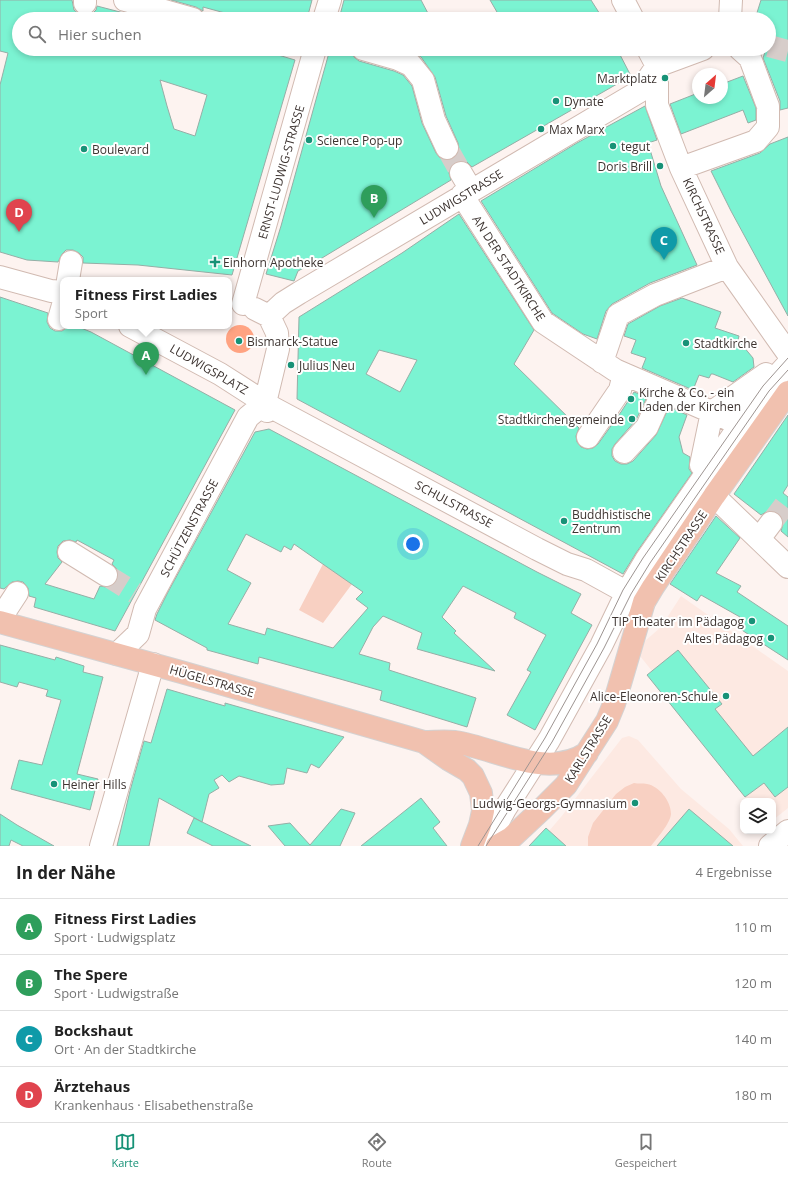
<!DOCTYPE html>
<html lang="de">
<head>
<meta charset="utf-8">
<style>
  :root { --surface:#fff; --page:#f6f6f6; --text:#222; --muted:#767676; --line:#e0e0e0; --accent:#179277 }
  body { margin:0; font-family:"Open Sans",sans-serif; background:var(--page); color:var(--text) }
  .controls { position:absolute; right:12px; bottom:12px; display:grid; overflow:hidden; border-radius:8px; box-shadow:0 2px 6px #0003 }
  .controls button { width:36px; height:36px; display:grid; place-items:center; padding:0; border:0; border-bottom:1px solid var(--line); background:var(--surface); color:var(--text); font:20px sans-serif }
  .compass { position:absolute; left:692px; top:68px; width:36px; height:36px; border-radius:50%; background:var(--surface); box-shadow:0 2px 6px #0003; rotate:28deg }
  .you { position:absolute; left:413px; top:544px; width:14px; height:14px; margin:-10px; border:3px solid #fff; border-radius:50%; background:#1a73e8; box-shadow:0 0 0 6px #1a73e833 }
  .badge { display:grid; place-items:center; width:26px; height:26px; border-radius:50%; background:var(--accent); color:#fff; font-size:13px; font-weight:700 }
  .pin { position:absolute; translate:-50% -33px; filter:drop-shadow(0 1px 2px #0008) }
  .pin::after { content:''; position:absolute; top:21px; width:14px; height:12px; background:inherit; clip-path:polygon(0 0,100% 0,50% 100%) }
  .popup { position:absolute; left:60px; top:277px; width:172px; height:52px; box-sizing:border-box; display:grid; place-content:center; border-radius:8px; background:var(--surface); filter:drop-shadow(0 1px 3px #0005); font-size:13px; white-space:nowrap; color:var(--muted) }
  .popup b { font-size:15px; color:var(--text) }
  .popup::after { content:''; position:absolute; left:50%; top:100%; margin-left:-8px; border:8px solid transparent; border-top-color:var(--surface) }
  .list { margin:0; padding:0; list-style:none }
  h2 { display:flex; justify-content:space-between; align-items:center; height:52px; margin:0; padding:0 16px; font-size:17px }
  h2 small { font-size:13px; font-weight:400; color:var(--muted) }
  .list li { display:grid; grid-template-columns:26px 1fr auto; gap:12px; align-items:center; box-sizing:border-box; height:56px; padding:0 16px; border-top:1px solid var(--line) }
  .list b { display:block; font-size:15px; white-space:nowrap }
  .list p { margin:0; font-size:13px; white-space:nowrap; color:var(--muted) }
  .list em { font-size:13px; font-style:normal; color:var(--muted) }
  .icon { flex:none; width:22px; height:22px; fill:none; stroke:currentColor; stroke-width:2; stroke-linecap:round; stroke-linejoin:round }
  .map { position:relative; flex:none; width:788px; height:846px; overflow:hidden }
  .search { position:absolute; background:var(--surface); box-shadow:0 2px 6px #0003; left:12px; right:12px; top:12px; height:44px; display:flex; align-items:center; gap:10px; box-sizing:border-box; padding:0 14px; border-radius:22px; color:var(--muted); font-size:15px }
  .sheet { height:276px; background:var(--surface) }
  nav { display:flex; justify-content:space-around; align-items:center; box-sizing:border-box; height:56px; border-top:1px solid var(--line); background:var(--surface); font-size:11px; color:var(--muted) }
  nav a { display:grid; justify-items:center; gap:2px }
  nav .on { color:var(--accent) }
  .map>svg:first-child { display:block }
  .built { fill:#fde9e2 }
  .green { fill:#f8d0c2 }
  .water { fill:#ffa382 }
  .building { fill:#7bf3d2; stroke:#96aea6; fill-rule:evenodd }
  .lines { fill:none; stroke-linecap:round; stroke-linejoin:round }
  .minor-tunnel { stroke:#d7cdca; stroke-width:22; stroke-dasharray:22 11; stroke-linecap:butt }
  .minor-casing { stroke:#d1bab1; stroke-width:24 }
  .major-casing { stroke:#d4d2d2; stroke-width:24 }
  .minor { stroke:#fff; stroke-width:22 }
  .major { stroke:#f1c1af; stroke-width:22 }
  .tram { stroke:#9d9491; stroke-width:1 }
  .poi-dot { fill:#179277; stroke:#fff; stroke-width:1.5 }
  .labels { text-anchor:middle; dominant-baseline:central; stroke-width:4; stroke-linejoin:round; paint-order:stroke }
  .poi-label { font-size:12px; fill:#3d3431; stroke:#fff; text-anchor:start }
  .street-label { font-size:12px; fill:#3d3431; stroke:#fff }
</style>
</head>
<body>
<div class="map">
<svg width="788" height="846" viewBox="0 0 788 846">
  <rect width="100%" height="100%" fill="#fdf3f0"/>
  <path class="built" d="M681,596L788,671V808L773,820V801H748L647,675L652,671L640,656L645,641L661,627Z
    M629,736L638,740L681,789L729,829L743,846H536L561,817L622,738Z"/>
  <path class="green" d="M323,564L352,584L323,623L299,610Z
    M634,783C638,784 643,783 647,784C659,786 671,801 671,814C670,824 657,838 651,846H588V837L593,823L616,794L625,787Z"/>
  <path class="water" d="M226 339a14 14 0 1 1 28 0a14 14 0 1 1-28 0Z"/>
  <path class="building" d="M0,0H72L74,10L79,14L85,15L92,14L96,10L97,6L147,19H19V49H258L295,60L232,275L138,265L83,263V257L79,253L73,250H66L62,254L58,262L27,260L0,252V85L8,53L0,51ZM160,80L207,95L195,136L174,129L167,106Z
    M171,0H312L307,19H247L203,7V11L196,7Z
    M344,0H421L431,19H339Z
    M490,0H591L603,19H501Z
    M761,0H788V108L780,110V101L763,58L766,49H769V19H755Z
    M330,49H351L354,57L359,61L394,71L403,75L412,86L422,123L436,153L440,158L446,160L453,159L457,155L459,149L458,143L446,116L435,77L421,57L406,49H617L631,76L472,167L467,162L461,161L454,162L450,167L449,173L451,180L322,258L298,271L294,281L266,274L281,226Z
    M743,76L756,108V120L748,123L743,110L681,134L670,104L698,93V98H722V84Z
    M645,106L657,140L648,143L661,186L697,265L650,283L612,304L606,311L597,339L583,334L552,313L481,201L577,143Z
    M788,137V316L731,211L711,171L760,153L770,144Z
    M459,214L534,330L514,364L579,428L576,436L577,442L581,447L587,449L593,448L598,444L621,412L634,392L647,397L636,420L615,444L612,449V456L615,461L621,464H627L633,461L656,435L669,407L687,415L679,437L683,453L690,457L689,469L692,473L636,553L623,574L297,399L299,317L402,253ZM379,350L417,360L400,392L366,374Z
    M0,297L48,313L47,322L50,328L55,331H62L69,326H76L91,332L235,410L115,631L34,607L36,598L29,596L28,588L23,582L18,581L12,582L4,589L0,588ZM70,540L76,542L77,540L114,560L112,564L117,569L118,576L117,581L112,586L106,587L100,586L94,599L45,584L62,562L58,558L57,552L58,546L63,541Z
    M682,298L721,312L715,328L739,336L738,340L753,358L754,367L733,382L713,374H711L709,378L699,375L693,390L642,368L646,358L631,353L636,340L624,336L628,324L660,306Z
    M788,415V485L783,493L788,497V537L781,531L783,524L782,518L779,513L772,511L766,512L761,515L734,494Z
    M269,429L537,572L581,594L571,613L592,625L535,730L507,715L531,672L527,670L546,635L514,618L516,613L463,586L442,617L456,631L454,633L495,671L417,649L422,633L383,616L373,627L359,654L390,663L389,670L476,698L467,727L380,700L382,691L340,679L259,657L258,664L207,650V648L155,620L157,614L168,592L255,432ZM246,534L281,552L284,546L291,550L294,544L363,592L356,599L368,608L333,648L267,628L265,635L228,624L251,583L227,570Z
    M716,516L740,538L716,573L741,586L737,592L788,626V660L734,625L740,617L701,595L697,601L670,584Z
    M0,645L55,660L56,657L84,666L83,672L103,677L77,774L98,779L90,810L11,789L19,760L42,765L61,700L46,696L48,690L19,682L17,687L0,682Z
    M678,650L722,704L715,709L753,756L788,727V787L775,797L764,783L745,797L647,675Z
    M167,689L225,706V703L344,737L319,768L311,764L307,773L287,768L284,784L271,785L239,776L229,782L222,775L214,780L219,788L209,794L202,822L159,798L149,846H117L130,791L144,741L151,743Z
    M421,798L440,822L433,828L447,846H361Z
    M341,809L355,813L340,846H285L268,826L290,823L310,845Z
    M689,809L733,846H657Z
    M0,814L17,825L54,846H23L11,840L9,846H0Z
    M194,818L251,846H213L187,833Z
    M546,828L566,846H529Z"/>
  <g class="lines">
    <path class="minor-tunnel" d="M769,46L788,51
      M447,148L461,173
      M771,523L788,501
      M106,575L135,593"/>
    <g class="minor-casing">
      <path id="minor" d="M125,0L193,19
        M623,0L633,19
        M85,3V0
        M324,19L330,0
        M730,19L731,0
        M363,49L398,59L411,65L423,80L434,120L447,148
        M648,49L657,66V105L681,168L727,267L787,352
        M681,168L756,141L768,127V106L766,101L750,58L740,49
        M461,173L471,190
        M462,195L543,322L615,370L753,430
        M0,277L51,291L63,292
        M68,280L71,262
        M243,304L315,49
        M255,309L269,316L277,333L278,349L265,403L267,411
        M269,316L283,303L299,293L640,91L657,66L703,49
        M59,319L63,305
        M130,326L220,374L273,408L537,549L567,564L586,570L644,602
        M602,362L618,315L655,295L727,267
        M588,437L620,390L624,374
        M624,452L647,427L663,391
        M701,465L712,412L766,374
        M714,496L788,567
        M759,539L771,523
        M69,552L106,575
        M0,619L17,593
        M117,654L138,634L145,609L248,417L265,403
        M101,846L153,664
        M485,846L505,809L549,740L601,646L627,592L646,560L766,388L788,364
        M770,846L788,831"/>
    </g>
    <g class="major-casing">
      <path id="major" d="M0,622L181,672L424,742C434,742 445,741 455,742C496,748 547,780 587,753
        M424,742L448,759L467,770L473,776L481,793L483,811L480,825L472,846
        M497,846L511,838L541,810L566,785L607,721L614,704L644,602L653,587L714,496L788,392"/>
    </g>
    <use href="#minor" class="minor"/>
    <use href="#major" class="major"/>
    <path class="tram" d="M478,846L545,738L597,644L623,590L643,558L763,386L788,358
      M486,846L552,742L604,648L631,594L650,563L769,391L788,370"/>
  </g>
  <g class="poi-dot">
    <circle cx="665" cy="78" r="4"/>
    <circle cx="556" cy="101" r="4"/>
    <circle cx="541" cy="129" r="4"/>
    <circle cx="309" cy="140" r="4"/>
    <circle cx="613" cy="146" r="4"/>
    <circle cx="84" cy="149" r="4"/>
    <circle cx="660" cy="166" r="4"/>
    <path d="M213 256h4v4h4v4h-4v4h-4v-4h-4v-4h4z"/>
    <circle cx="239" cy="341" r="4"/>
    <circle cx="686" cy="343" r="4"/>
    <circle cx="291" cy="365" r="4"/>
    <circle cx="631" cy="399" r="4"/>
    <circle cx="632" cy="419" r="4"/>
    <circle cx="564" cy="521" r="4"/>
    <circle cx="752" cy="621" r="4"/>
    <circle cx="771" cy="638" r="4"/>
    <circle cx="726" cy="696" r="4"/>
    <circle cx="54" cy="784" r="4"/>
    <circle cx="635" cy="803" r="4"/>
  </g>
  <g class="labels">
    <g class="poi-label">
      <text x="657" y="78" text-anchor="end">Marktplatz</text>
      <text x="564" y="101">Dynate</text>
      <text x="549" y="129">Max Marx</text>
      <text x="317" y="140">Science Pop-up</text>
      <text x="621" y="146">tegut</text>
      <text x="92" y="149">Boulevard</text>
      <text x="652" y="166" text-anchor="end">Doris Brill</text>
      <text x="223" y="262">Einhorn Apotheke</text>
      <text x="247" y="341">Bismarck-Statue</text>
      <text x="694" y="343">Stadtkirche</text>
      <text x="299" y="365">Julius Neu</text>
      <text x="639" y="392">Kirche &amp; Co. - ein<tspan x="639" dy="14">Laden der Kirchen</tspan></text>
      <text x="624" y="419" text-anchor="end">Stadtkirchengemeinde</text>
      <text x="572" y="514">Buddhistische<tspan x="572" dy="14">Zentrum</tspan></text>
      <text x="744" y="621" text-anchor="end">TIP Theater im Pädagog</text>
      <text x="763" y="638" text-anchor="end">Altes Pädagog</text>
      <text x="718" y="696" text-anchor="end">Alice-Eleonoren-Schule</text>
      <text x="62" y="784">Heiner Hills</text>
      <text x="627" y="803" text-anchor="end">Ludwig-Georgs-Gymnasium</text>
    </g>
    <g class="street-label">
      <text transform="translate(281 172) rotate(-74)">ERNST-LUDWIG-STRASSE</text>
      <text transform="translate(461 197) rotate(-31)">LUDWIGSTRASSE</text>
      <text transform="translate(704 216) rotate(65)">KIRCHSTRASSE</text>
      <text transform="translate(509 268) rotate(57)">AN DER STADTKIRCHE</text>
      <text transform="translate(209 369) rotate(30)">LUDWIGSPLATZ</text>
      <text transform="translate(454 504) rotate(28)">SCHULSTRASSE</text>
      <text transform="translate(189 528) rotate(-62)">SCHÜTZENSTRASSE</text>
      <text transform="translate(681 546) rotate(-56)">KIRCHSTRASSE</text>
      <text transform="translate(212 681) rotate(16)">HÜGELSTRASSE</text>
      <text transform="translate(588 749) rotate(-58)">KARLSTRASSE</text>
    </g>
  </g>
</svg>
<div class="controls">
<button><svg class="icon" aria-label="layers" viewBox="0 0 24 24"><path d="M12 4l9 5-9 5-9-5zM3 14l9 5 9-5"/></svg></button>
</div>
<svg class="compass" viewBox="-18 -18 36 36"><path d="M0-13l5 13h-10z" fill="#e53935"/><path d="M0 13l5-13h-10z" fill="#767676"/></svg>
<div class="you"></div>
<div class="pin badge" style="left:146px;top:375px;background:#2e9e5b">A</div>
<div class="popup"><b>Fitness First Ladies</b>Sport</div>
<div class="pin badge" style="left:374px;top:218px;background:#2e9e5b">B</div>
<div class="pin badge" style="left:664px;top:260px;background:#0f9aa8">C</div>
<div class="pin badge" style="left:19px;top:232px;background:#e0444e">D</div>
<div class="search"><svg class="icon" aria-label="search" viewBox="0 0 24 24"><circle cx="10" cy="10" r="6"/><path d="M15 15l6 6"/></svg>Hier suchen</div>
</div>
<section class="sheet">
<h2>In der Nähe<small>4 Ergebnisse</small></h2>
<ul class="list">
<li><span class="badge" style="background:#2e9e5b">A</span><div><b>Fitness First Ladies</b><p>Sport · Ludwigsplatz</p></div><em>110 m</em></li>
<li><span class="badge" style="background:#2e9e5b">B</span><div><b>The Spere</b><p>Sport · Ludwigstraße</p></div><em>120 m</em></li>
<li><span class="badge" style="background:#0f9aa8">C</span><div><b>Bockshaut</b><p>Ort · An der Stadtkirche</p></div><em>140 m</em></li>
<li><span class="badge" style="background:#e0444e">D</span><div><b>Ärztehaus</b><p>Krankenhaus · Elisabethenstraße</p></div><em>180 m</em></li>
</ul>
</section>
<nav>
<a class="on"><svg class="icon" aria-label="map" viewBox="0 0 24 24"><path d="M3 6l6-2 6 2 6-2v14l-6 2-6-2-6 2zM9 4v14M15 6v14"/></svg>Karte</a>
<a><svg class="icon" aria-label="directions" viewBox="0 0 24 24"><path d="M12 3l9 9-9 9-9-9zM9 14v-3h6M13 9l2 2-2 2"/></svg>Route</a>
<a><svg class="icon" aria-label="saved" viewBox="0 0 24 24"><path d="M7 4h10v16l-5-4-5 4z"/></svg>Gespeichert</a>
</nav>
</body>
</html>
